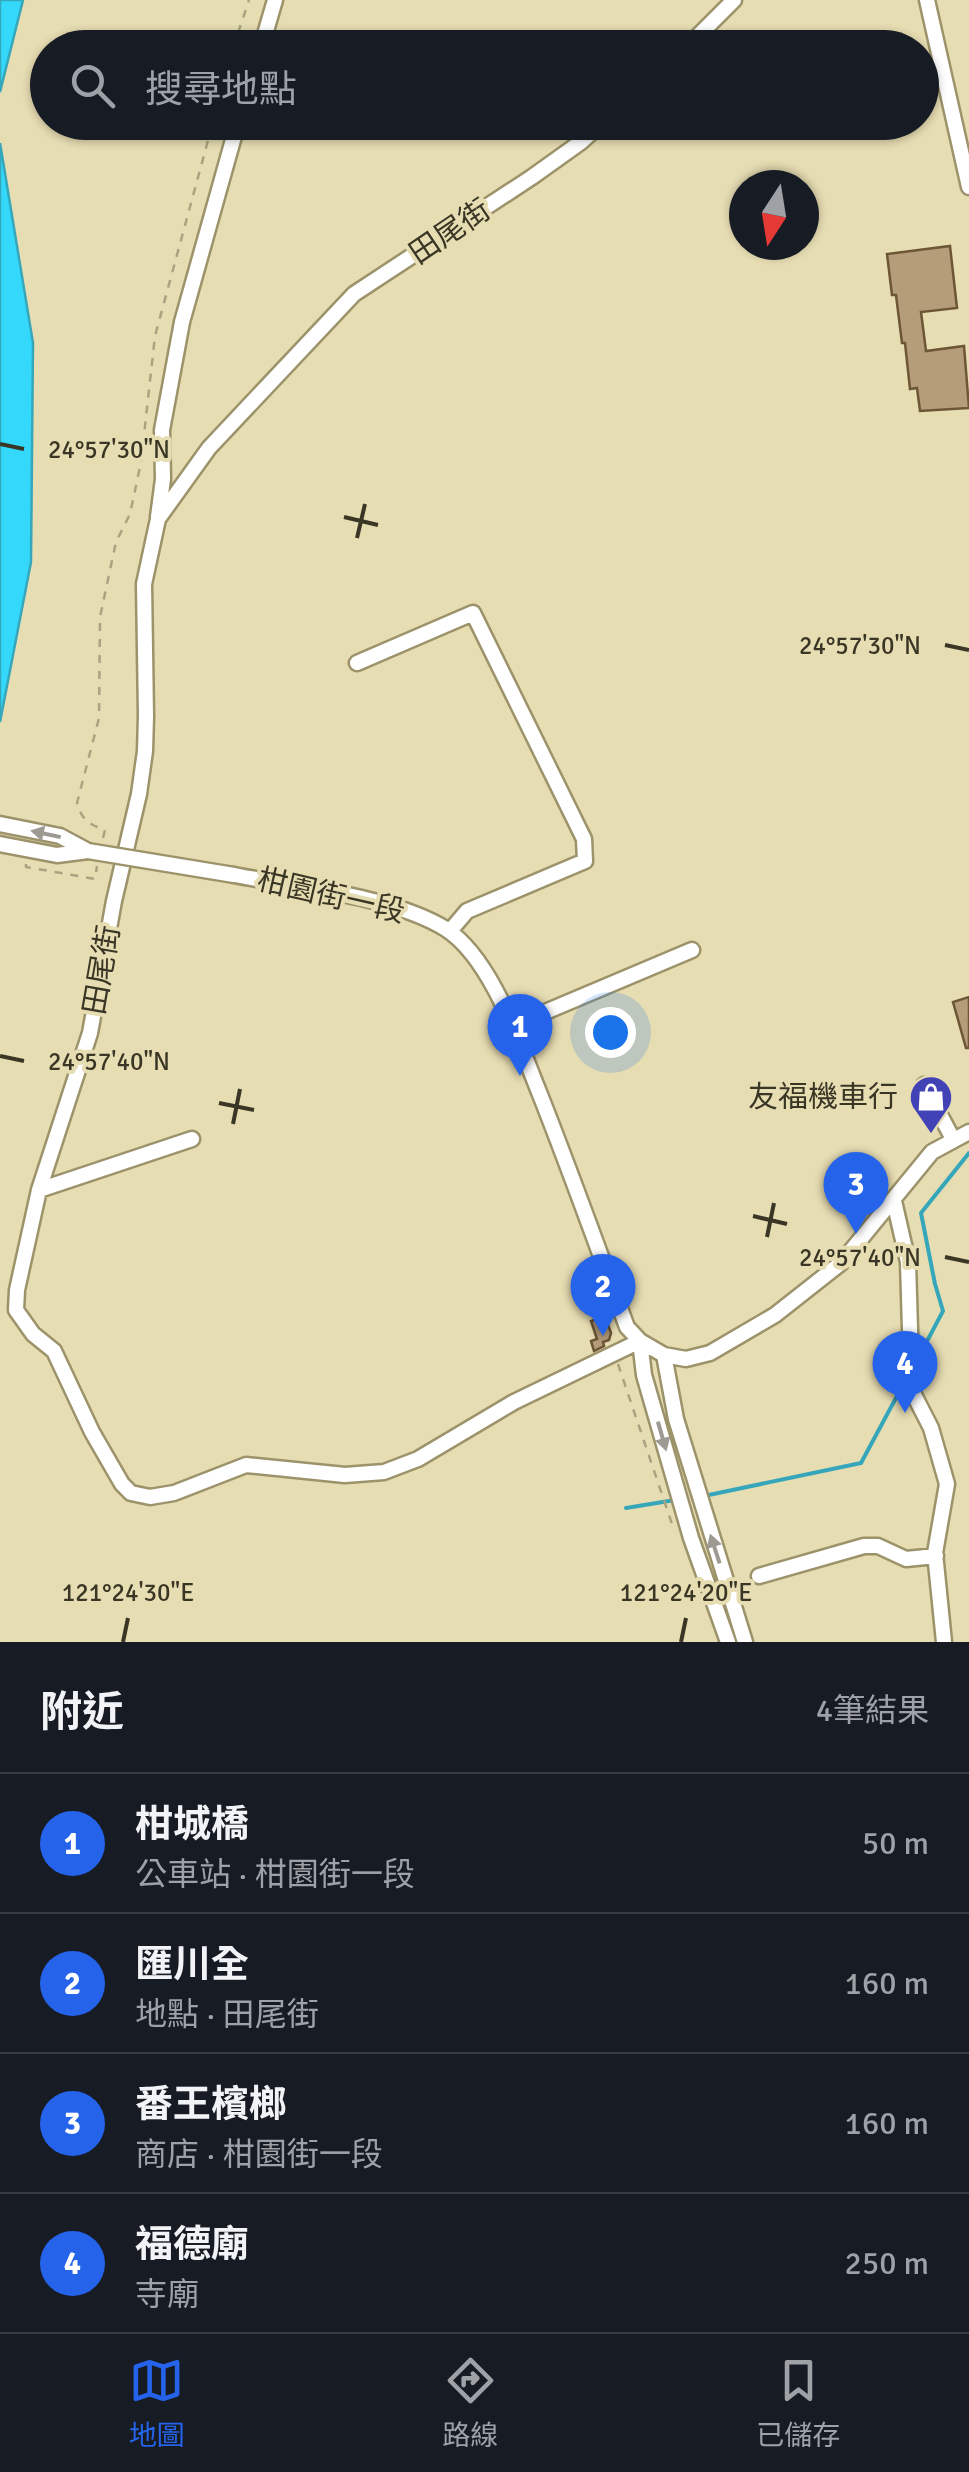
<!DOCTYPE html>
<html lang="zh-TW">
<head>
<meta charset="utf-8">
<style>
  :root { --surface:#171b24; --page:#242831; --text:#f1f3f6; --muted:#9ea1a6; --line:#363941; --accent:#2563eb }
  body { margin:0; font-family:Signika,"Noto Sans TC",sans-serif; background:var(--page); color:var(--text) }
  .compass { position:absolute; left:729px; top:170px; width:90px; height:90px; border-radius:50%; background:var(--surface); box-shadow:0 2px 8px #0004; rotate:192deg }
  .you { position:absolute; left:610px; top:1032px; width:35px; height:35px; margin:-25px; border:8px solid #fff; border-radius:50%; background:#1a73e8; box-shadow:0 0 0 15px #1a73e833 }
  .badge { display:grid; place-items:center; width:65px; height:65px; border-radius:50%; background:var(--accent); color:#fff; font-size:32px; font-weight:700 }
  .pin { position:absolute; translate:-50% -82px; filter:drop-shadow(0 2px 5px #0008) }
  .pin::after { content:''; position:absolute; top:52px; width:35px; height:30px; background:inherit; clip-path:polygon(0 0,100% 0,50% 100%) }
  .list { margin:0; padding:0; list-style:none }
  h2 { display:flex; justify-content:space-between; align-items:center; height:130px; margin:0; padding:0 40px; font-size:42px }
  h2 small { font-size:32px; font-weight:400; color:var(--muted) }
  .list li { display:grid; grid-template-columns:65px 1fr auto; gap:30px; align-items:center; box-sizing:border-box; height:140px; padding:0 40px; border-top:2px solid var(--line) }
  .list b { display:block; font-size:38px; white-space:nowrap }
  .list p { margin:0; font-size:32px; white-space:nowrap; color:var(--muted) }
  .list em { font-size:32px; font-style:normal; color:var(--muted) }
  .icon { flex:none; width:55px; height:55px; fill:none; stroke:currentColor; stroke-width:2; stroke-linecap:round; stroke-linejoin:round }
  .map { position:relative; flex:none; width:969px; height:1642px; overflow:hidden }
  .search { position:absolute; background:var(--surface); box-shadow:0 2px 8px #0004; left:30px; right:30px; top:30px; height:110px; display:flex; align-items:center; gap:25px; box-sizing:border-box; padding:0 35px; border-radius:55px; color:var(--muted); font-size:38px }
  .sheet { height:690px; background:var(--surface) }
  nav { display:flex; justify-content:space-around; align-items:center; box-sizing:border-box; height:140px; border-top:2px solid var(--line); background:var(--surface); font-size:28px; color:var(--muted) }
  nav a { display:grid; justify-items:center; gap:5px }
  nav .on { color:var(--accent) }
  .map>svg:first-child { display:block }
  .water { fill:#34d8fb; stroke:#36a7bb; stroke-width:2.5 }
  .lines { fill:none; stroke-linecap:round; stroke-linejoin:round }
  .stream { stroke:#36a7bb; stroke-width:4 }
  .building { fill:#b59d7a; stroke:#6d5636; stroke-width:2.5 }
  .minor-casing { stroke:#9c936b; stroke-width:19 }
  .path { stroke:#aaa381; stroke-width:2.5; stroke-dasharray:8 8; stroke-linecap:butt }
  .minor { stroke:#fff; stroke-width:14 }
  .minor-bridge-casing { stroke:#9c936b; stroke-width:19; stroke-linecap:butt }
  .minor-bridge { stroke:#fff; stroke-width:14 }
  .oneway { fill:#9c9a92 }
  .ticks { fill:none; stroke:#3a3625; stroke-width:4 }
  .labels { text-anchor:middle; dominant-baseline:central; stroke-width:8; stroke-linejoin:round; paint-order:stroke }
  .street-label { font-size:30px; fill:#3a3625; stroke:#e7ddb3 }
  .poi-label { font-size:30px; fill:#3a3625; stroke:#e7ddb3; text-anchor:end }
  .ticks-label { font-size:25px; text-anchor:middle; fill:#3a3625; stroke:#e7ddb3; stroke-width:8; stroke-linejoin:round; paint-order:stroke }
</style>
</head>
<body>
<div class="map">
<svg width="969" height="1642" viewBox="0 0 969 1642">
  <rect width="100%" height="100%" fill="#e7ddb3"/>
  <path class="water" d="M0,0H23L0,92Z
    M0,143L33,343L31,562L0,722Z"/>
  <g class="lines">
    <path class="stream" d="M916,1362L943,1311L935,1284L921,1213L969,1153
      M704,1496L861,1463L904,1383
      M626,1508L675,1500"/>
  </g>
  <path class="building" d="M950,246L957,308L921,312L926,351L964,346L969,408L920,411L917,388L910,389L905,343H902L896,295H892L887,254Z
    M969,997V1048H966L953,1002Z
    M605,1316L611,1333L609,1340L603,1342L604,1346L594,1351L591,1341L597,1339L591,1321Z"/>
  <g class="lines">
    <g class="minor-casing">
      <path id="minor" d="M927,0L969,187
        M261,48L275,0
        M686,48L734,0
        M603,122L581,142L532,177L354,294L209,448L158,519L144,584L146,716L145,751L139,794L114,901L90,1033L39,1190L17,1290L16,1310L33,1334L54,1351L92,1432L122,1484L131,1493L150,1497L174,1493L246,1465L345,1475L384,1472L418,1459L514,1402L640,1341L644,1375L691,1538L728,1642
        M158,517L163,479L162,430L182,322L238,122
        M357,663L473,613L584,839L585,861L467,911L450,931
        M0,824L60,836L88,851
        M0,844L57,855L88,851
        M234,875C296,887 393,896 446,929C492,959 519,1043 539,1092C570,1170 598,1249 627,1327L640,1341L664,1355L686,1359L710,1353L775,1315L841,1263L932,1152L969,1132
        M512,1026L692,950
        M924,1085L953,1139
        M39,1190L192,1139
        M894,1201L908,1262L911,1363L909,1385L931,1428L947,1484L935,1553L944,1642
        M664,1355L676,1419L745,1642
        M759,1576L864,1546H878L906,1559L936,1556"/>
    </g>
    <path class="path" d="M233,48L249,0
      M103,838L105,830C90,825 81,819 77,803L99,718L100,617L116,542L130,514L141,462L155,336L213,122
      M26,864V867L95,879L97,866
      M618,1364L673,1527"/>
    <use href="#minor" class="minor"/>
    <g class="minor-bridge-casing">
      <path id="minor-bridge" d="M88,851L234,875"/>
    </g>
    <use href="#minor-bridge" class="minor-bridge"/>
  </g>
  <defs><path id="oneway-solid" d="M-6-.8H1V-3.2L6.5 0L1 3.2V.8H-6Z" transform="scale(2.5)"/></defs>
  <g class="oneway">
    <use href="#oneway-solid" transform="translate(46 834) rotate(-168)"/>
    <use href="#oneway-solid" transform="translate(662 1436) rotate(74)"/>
    <use href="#oneway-solid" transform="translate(715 1549) rotate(-108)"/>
  </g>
  <path class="ticks" d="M0,444L24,449M344,517L378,525M357,538L365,504M945,645L969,650M0,1056L24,1061M219,1103L254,1110M233,1124L240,1089M753,1216L787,1224M767,1237L774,1203M945,1257L969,1262M123,1642L128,1618M681,1642L686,1618"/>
  <defs>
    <g id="shop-pin" transform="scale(2.25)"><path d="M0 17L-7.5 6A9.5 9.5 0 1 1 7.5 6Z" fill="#4242b7" stroke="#e7ddb3"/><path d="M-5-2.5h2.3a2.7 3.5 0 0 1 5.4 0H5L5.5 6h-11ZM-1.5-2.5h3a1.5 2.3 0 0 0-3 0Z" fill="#fff"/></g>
  </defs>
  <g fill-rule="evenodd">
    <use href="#shop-pin" x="931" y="1097"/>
  </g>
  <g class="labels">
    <g class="street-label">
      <text transform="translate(450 232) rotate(-34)">田尾街</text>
      <text transform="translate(331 896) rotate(13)">柑園街一段</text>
      <text transform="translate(102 970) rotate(-80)">田尾街</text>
    </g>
    <g class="poi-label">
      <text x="898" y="1097">友福機車行</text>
    </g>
  </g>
  <g class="ticks-label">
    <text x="109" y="458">24°57'30"N</text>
    <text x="860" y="654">24°57'30"N</text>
    <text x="109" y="1070">24°57'40"N</text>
    <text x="860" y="1266">24°57'40"N</text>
    <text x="128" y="1601">121°24'30"E</text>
    <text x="686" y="1601">121°24'20"E</text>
  </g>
</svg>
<svg class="compass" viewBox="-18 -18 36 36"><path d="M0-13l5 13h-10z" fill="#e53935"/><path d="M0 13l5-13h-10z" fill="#9ea1a6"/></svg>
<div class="you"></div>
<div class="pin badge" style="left:520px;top:1076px">1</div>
<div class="pin badge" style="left:603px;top:1336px">2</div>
<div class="pin badge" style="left:856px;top:1234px">3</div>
<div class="pin badge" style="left:905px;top:1413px">4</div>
<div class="search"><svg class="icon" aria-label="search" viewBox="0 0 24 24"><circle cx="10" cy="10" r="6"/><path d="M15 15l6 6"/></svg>搜尋地點</div>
</div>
<section class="sheet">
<h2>附近<small>4筆結果</small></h2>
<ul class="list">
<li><span class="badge">1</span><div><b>柑城橋</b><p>公車站 · 柑園街一段</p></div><em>50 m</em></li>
<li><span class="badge">2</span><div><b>匯川全</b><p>地點 · 田尾街</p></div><em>160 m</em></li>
<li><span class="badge">3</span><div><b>番王檳榔</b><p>商店 · 柑園街一段</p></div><em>160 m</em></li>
<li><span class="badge">4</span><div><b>福德廟</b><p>寺廟</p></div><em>250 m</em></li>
</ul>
</section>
<nav>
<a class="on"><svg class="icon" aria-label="map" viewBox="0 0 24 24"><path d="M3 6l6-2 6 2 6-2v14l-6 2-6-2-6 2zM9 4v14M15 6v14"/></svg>地圖</a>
<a><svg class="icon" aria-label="directions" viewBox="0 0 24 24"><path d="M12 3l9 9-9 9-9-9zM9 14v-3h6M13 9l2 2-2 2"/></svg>路線</a>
<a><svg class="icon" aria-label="saved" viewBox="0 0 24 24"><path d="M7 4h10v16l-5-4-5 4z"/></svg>已儲存</a>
</nav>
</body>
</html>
